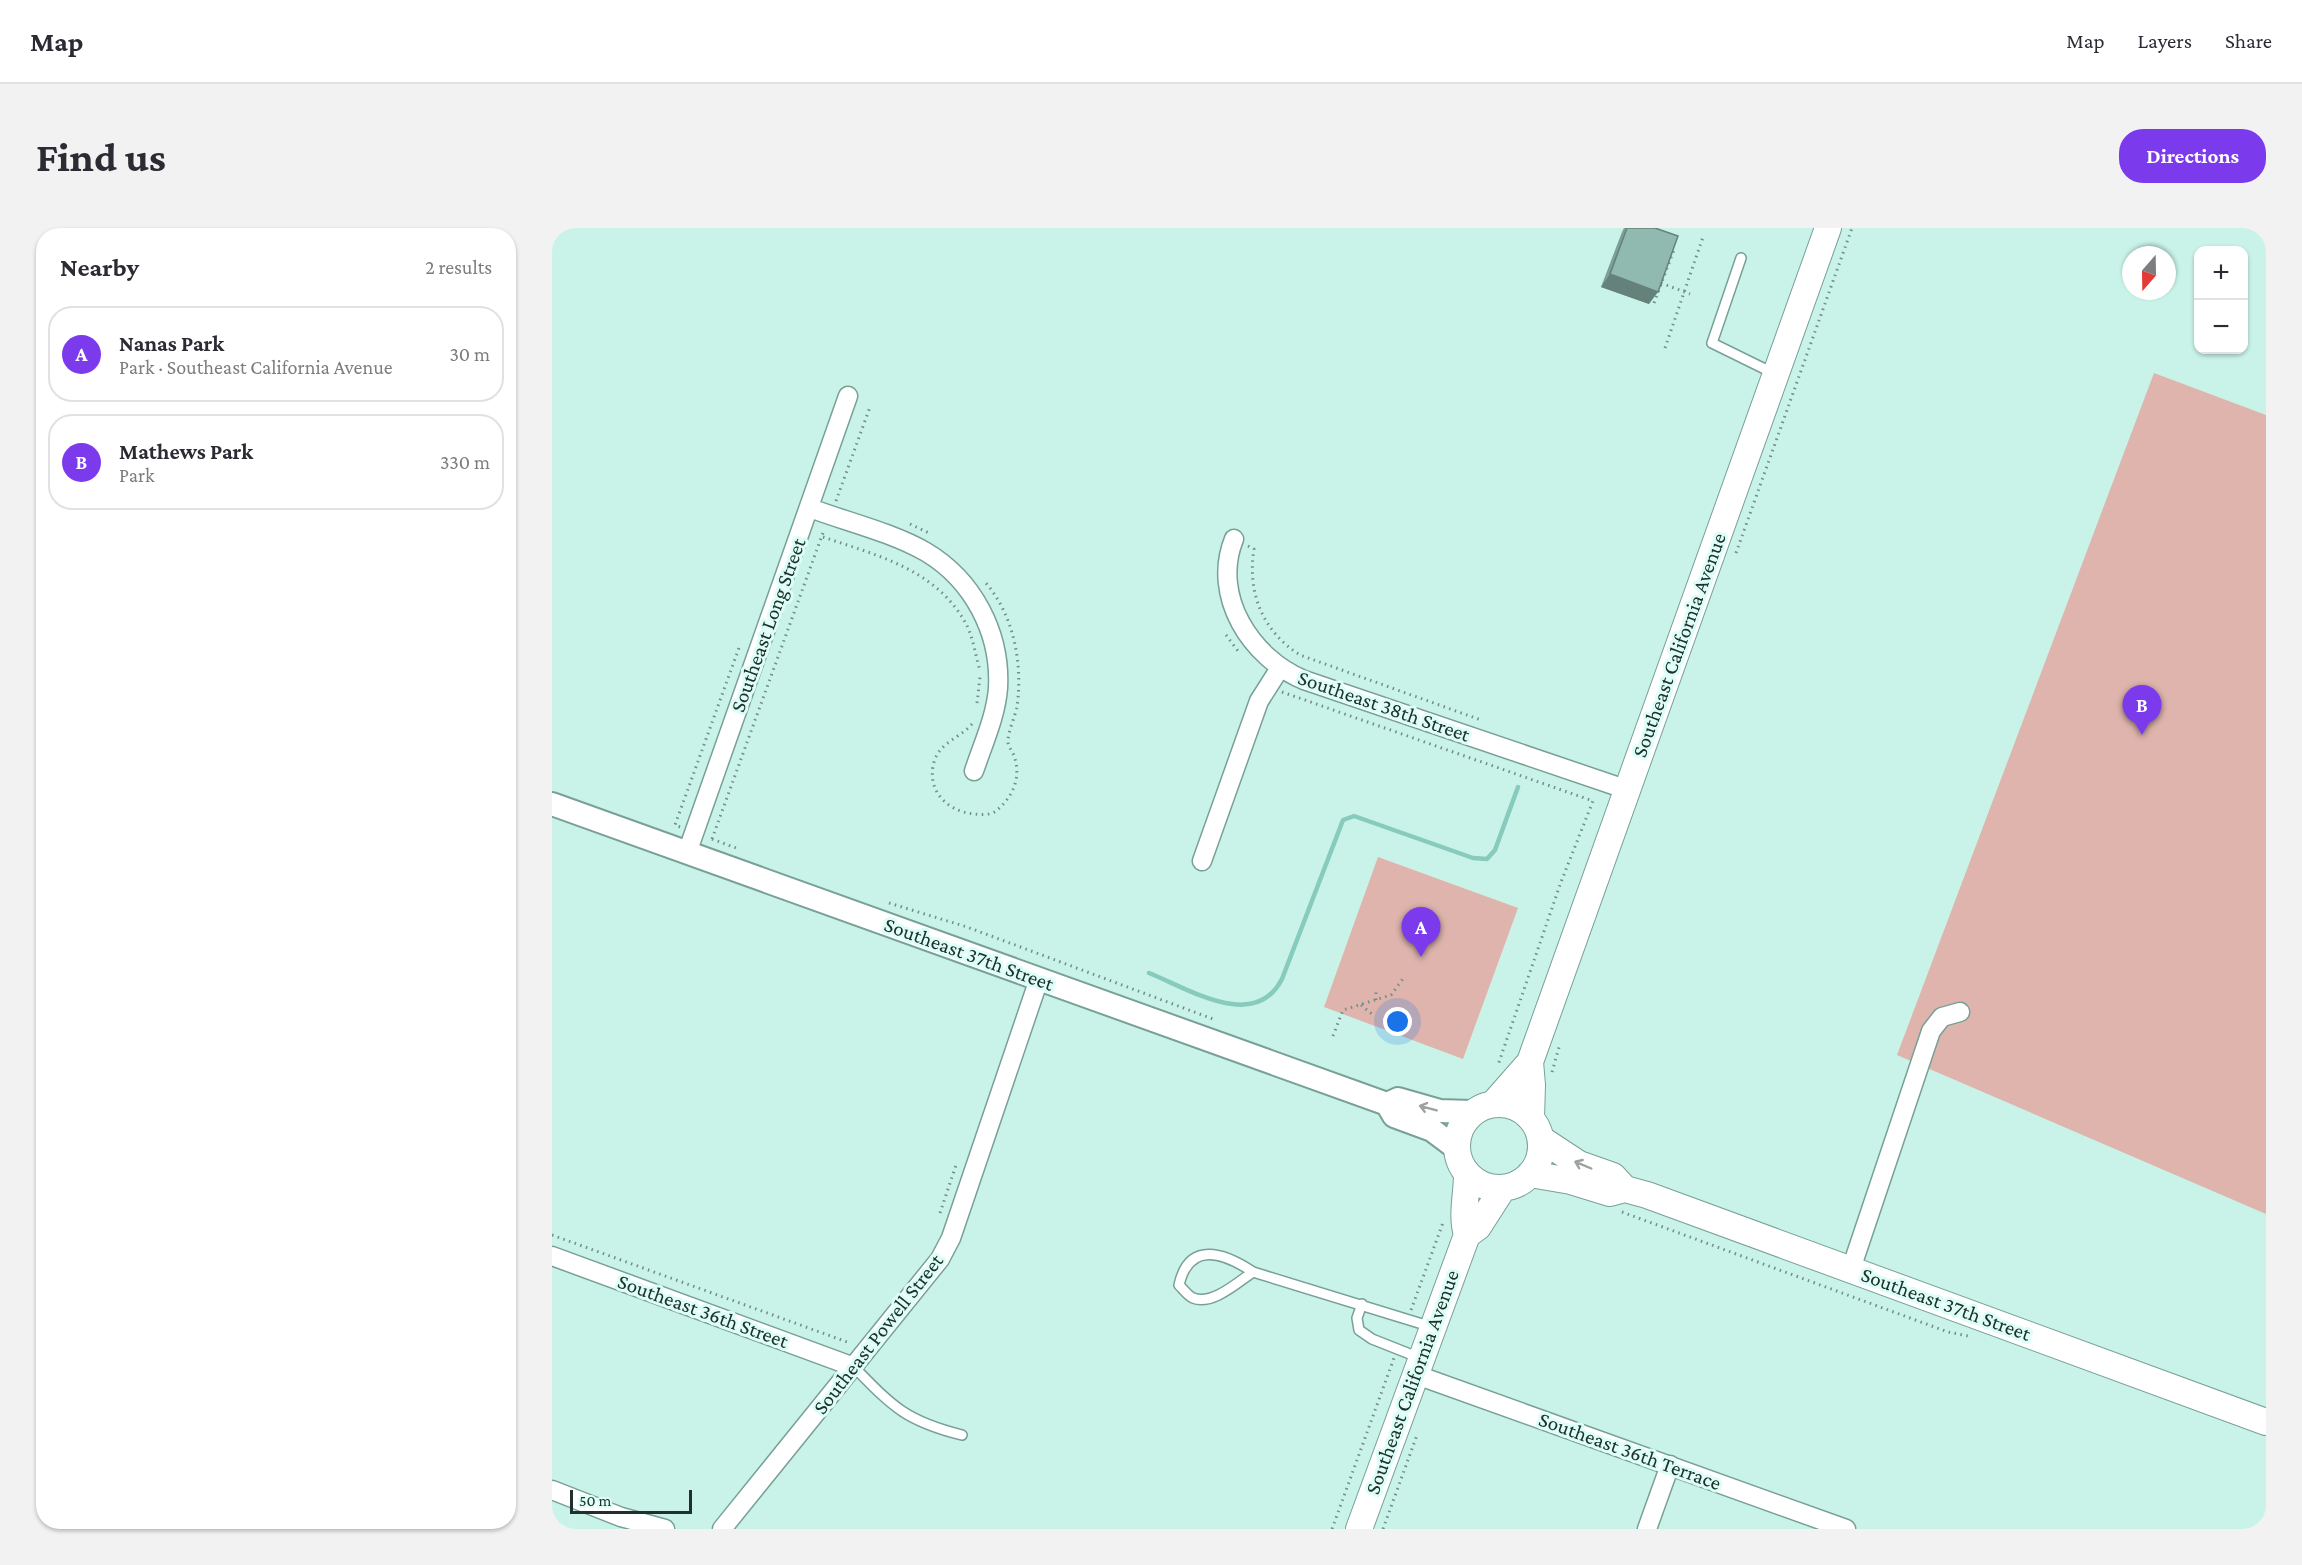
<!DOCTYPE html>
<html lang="en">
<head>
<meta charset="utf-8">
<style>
  :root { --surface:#fff; --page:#f2f2f3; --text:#2b2b33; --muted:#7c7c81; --line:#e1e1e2; --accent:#7c3aed }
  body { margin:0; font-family:"Crimson Pro",serif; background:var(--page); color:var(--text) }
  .controls { position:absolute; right:18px; top:18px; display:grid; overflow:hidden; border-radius:12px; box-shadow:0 2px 4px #0004 }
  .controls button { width:54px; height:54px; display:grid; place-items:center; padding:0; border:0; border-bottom:2px solid var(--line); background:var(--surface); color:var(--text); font:30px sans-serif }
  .compass { position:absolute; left:1570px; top:18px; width:54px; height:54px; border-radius:50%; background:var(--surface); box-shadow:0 2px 4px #0004; rotate:200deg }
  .scale { position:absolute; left:18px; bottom:15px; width:122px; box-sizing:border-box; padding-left:6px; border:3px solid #20312d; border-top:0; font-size:16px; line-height:21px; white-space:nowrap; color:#20312d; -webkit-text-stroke:4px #ddfef6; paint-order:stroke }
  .you { position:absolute; left:846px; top:794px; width:21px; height:21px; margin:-15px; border:4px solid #fff; border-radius:50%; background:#1a73e8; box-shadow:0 0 0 9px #1a73e833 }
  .badge { display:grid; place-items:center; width:39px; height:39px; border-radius:50%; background:var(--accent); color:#fff; font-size:20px; font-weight:700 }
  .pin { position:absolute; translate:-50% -50px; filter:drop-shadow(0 2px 3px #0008) }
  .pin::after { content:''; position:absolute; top:32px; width:21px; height:18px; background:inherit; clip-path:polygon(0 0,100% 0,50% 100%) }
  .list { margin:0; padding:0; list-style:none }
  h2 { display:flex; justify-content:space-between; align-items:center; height:78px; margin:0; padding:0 24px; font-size:26px }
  h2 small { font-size:20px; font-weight:400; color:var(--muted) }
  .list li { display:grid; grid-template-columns:39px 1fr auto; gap:18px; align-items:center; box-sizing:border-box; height:96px; margin:0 12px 12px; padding:0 12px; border:2px solid var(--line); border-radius:24px }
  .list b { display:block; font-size:22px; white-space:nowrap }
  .list p { margin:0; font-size:20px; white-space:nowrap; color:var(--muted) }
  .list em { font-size:20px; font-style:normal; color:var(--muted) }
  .map { position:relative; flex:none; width:1714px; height:1301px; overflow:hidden; border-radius:24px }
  header { display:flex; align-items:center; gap:36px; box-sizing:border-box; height:84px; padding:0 30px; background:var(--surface); border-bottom:2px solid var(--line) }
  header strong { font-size:28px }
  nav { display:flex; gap:33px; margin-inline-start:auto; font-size:21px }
  .intro { display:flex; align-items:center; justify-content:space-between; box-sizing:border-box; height:144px; padding:0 36px }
  h1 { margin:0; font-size:42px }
  .button { padding:15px 27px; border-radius:24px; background:var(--accent); color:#fff; font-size:21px; font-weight:700 }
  main { display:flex; gap:36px; padding:0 36px }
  aside { flex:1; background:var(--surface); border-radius:24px; box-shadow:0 2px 4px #0004 }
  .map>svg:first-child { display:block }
  .green { fill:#deb4ad }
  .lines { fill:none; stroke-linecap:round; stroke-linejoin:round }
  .stream { stroke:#87cbbc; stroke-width:4.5 }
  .service-casing { stroke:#78a097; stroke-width:12 }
  .minor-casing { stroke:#78a097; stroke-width:21 }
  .tertiary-casing { stroke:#78a097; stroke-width:26 }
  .secondary-casing { stroke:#78a097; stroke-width:28 }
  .path { stroke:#718e87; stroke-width:3; stroke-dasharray:1.5 4.5; stroke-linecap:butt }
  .service { stroke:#fff; stroke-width:9 }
  .minor { stroke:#fff; stroke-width:18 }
  .tertiary { stroke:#fff; stroke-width:22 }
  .secondary { stroke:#fff; stroke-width:26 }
  .wall { fill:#7c9f96 }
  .shaded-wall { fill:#65827a }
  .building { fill:#90b9af; stroke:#65827a; stroke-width:1.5 }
  .oneway { stroke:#9ba2a0 }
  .labels { text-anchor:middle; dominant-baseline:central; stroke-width:6; stroke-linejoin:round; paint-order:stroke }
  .street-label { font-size:21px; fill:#20312d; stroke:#ddfef6 }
</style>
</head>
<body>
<header>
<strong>Map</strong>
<nav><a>Map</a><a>Layers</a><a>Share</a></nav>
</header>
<div class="intro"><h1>Find us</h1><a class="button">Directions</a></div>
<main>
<aside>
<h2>Nearby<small>2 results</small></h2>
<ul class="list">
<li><span class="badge">A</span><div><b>Nanas Park</b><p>Park · Southeast California Avenue</p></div><em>30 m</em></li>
<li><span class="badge">B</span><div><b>Mathews Park</b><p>Park</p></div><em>330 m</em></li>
</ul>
</aside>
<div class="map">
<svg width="1714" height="1301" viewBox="0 0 1714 1301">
  <rect width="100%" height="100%" fill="#c9f3e9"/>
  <path class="green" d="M1602,145L1714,187V986L1345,827Z
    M826,629L966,680L911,831L772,779Z"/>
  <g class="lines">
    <path class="stream" d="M597,745C637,761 703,804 730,751L791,592L802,588L921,630L935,631L943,622L966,559"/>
    <g class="service-casing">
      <path id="service" d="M1189,30L1160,115L1221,145
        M701,1044C686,1054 660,1078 641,1070C636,1068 631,1061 627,1057C637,1013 671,1024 701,1044L880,1099
        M810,1076L805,1090L807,1102L820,1111L868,1130
        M302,1139C341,1179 354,1193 410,1207"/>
    </g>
    <g class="minor-casing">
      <path id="minor" d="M258,280C295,294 339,304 374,324C421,352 449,405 446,460C444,488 431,516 422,543
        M682,311C659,368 699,430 752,452L1076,562
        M135,625L296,168
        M650,633L707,473L728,440
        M0,1028L302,1139
        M1299,1041L1379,803L1390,789L1408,784
        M862,1146L1294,1301
        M0,1262L69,1289L113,1301
        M170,1301L388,1031L399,1010L487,751
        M1095,1301L1118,1237"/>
    </g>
    <g class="tertiary-casing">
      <path id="tertiary" d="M0,576L835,876L842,888L880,902L904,920
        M835,876L846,871L888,883L920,884"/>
    </g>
    <g class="secondary-casing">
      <path id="secondary" d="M978,834L980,857L979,890
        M942,875L978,834L1276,0
        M905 918a42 42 0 1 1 84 0a42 42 0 1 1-84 0Z
        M989,911L1027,936L1061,948L1073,961
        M978,946L1019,953L1058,965L1073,961L1095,967L1714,1194
        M915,1007C909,987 915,967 915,946
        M807,1301L915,1007L926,999L951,960"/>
    </g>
    <path class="path" d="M1109,55L1138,66
      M1102,75L1123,19
      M1113,120L1151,9
      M284,273L318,179
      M358,296L377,305
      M271,309C324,327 383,341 413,394C421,407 423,427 428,442
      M696,318L702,321C695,364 710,403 748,427L929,492
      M1184,325L1300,0
      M674,407L686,423
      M730,464L1041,573L1009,654L946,837
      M425,475L428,449
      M420,496C408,510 388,514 382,534C374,562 395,584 423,586C429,587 439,587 444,583C460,570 469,551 463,531C462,525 456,519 456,514C456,503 463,489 465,479C471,436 462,387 433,354
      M128,599L123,597L188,417
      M160,611L184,620
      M160,611L272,302
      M337,675L415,699L661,791
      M824,772V763
      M809,777L820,786
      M781,808L791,782L839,767L853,748
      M1000,844L1008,816
      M1070,984L1396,1104L1416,1108
      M388,985L405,934
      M0,1007L298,1115
      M859,1082L892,992
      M780,1301L842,1130
      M831,1301L865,1207"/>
    <use href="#service" class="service"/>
    <use href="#minor" class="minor"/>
    <use href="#tertiary" class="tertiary"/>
    <use href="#secondary" class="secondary"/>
  </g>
  <path class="wall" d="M1072,0H1103L1097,76L1049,59L1070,4Z"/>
  <path class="shaded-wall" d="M1058,46L1106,64L1097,76L1049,59Z"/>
  <path class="building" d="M1075,0H1103L1126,8L1106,64L1058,46Z"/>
  <defs><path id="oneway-shaft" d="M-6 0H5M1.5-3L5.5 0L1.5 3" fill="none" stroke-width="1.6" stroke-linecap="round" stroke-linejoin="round" transform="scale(1.5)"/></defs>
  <g class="oneway">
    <use href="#oneway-shaft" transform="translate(876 880) rotate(-165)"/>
    <use href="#oneway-shaft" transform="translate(1031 937) rotate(-157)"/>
  </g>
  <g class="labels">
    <g class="street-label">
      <text transform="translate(216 397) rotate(-70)">Southeast Long Street</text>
      <text transform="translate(1127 417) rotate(-70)">Southeast California Avenue</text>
      <text transform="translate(832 478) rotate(19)">Southeast 38th Street</text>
      <text transform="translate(417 726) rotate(20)">Southeast 37th Street</text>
      <text transform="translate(1394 1076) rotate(20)">Southeast 37th Street</text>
      <text transform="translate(151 1083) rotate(20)">Southeast 36th Street</text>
      <text transform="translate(326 1106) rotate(-52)">Southeast Powell Street</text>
      <text transform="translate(860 1154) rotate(-70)">Southeast California Avenue</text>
      <text transform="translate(1078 1223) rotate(20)">Southeast 36th Terrace</text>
    </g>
  </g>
</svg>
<div class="controls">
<button>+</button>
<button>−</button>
</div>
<svg class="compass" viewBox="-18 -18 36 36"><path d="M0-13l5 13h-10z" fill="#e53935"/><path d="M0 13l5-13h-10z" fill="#7c7c81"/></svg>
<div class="scale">50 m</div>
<div class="you"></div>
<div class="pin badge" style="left:869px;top:729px">A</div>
<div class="pin badge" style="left:1590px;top:507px">B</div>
</div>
</main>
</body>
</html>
